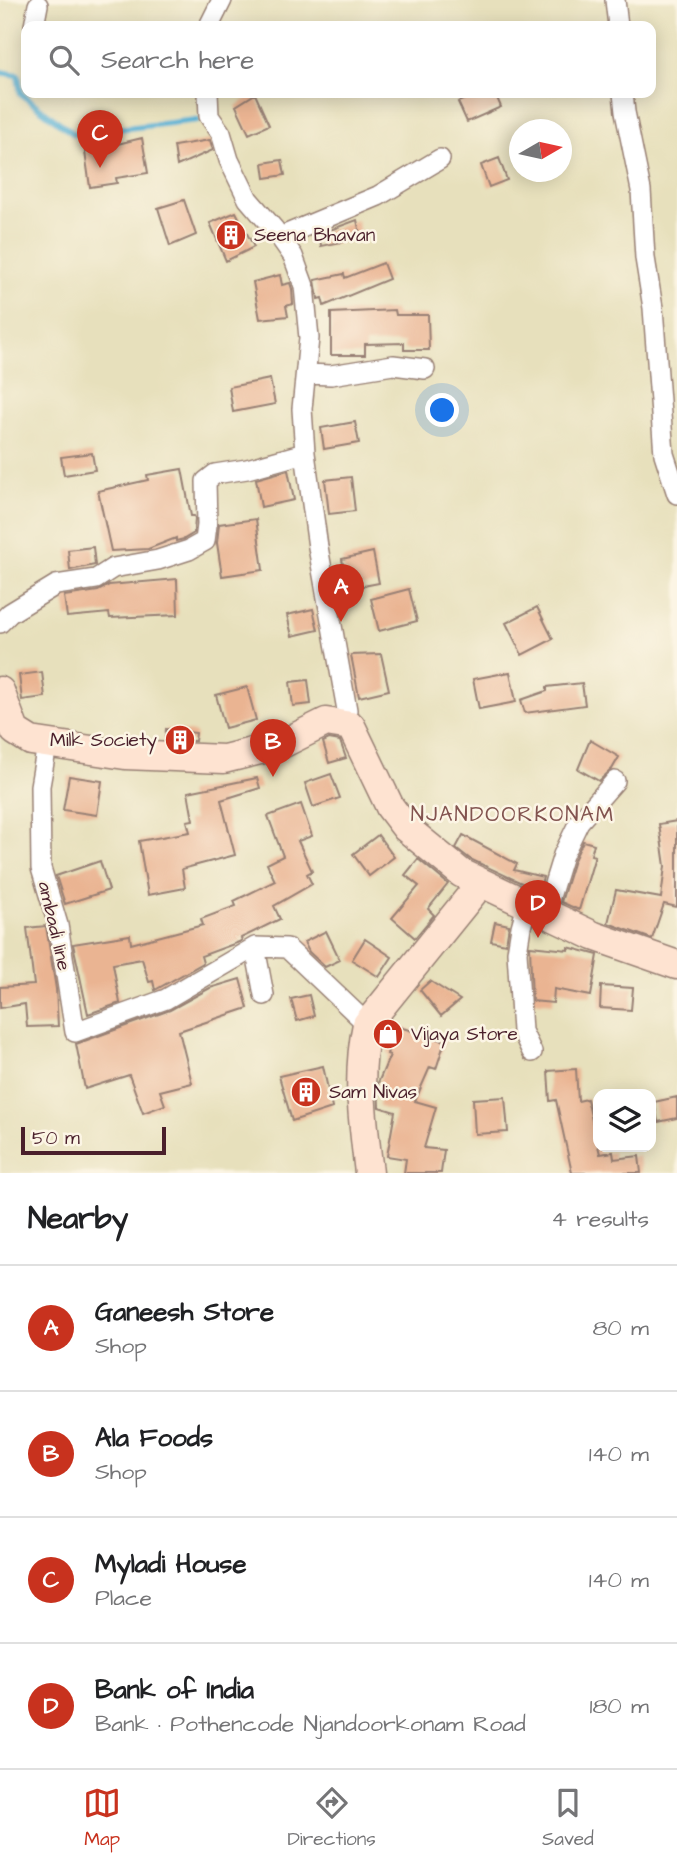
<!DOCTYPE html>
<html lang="en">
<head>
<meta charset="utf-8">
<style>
  :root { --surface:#fff; --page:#f6f6f6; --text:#202124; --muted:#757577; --line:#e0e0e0; --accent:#c8321e }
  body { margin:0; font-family:"Architects Daughter",sans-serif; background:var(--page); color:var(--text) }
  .controls { position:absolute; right:21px; bottom:21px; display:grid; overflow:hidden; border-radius:14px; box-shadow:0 4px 18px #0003 }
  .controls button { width:63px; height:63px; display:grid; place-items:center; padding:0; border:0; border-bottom:2px solid var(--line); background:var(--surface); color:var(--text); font:35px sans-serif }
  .compass { position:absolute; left:509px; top:119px; width:63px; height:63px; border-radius:50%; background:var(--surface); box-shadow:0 4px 18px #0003; rotate:81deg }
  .scale { position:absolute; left:21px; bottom:18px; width:145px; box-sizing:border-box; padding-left:7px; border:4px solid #4a1f2b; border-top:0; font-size:19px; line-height:24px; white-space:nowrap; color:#4a1f2b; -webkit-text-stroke:5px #fcf5e5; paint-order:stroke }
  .you { position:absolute; left:443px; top:411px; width:24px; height:24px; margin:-18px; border:5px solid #fff; border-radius:50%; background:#1a73e8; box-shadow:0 0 0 10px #1a73e833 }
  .badge { display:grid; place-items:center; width:46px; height:46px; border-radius:50%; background:var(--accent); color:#fff; font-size:23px; font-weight:700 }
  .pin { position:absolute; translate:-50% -58px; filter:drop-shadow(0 2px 4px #0008) }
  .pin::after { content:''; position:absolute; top:37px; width:24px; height:21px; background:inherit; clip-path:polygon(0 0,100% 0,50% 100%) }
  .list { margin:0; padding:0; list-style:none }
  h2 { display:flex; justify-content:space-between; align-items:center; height:91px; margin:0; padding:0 28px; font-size:30px }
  h2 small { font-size:23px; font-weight:400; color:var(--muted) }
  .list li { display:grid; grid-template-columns:46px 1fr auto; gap:21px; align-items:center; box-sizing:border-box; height:126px; padding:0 28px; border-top:2px solid var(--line) }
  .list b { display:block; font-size:26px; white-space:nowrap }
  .list p { margin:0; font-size:23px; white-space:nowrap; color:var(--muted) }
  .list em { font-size:23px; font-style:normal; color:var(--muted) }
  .icon { flex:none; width:38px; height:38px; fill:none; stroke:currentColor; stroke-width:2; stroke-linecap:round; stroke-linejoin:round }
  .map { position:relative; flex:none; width:677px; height:1173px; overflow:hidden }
  .search { position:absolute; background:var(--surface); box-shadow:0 4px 18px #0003; left:21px; right:21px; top:21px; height:77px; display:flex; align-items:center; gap:18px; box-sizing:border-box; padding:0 24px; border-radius:14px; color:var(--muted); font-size:26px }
  .sheet { height:595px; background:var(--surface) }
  nav { display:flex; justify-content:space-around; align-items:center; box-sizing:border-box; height:98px; border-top:2px solid var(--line); background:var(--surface); font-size:19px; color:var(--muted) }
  nav a { display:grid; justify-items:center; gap:4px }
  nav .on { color:var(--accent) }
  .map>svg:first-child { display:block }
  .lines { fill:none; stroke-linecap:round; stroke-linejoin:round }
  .stream { stroke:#57b1d5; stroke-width:6 }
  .building { fill:#eab492 }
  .street-casing { stroke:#988074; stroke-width:22 }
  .secondary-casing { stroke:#988074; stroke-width:31 }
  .street { stroke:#fff; stroke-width:19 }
  .secondary { stroke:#fee3d1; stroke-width:28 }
  .labels { text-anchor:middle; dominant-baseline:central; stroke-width:5; stroke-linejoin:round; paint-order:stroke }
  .poi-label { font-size:19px; fill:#4a1f2b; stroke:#fcf5e5; text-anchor:start }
  .street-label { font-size:19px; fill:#4a1f2b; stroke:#fcf5e5 }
  .neighbourhood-label { font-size:21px; letter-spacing:2px; fill:#82534f; stroke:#fcf5e5 }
</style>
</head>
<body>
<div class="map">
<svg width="677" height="1173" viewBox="0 0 677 1173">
  <rect width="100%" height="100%" fill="#fcf5e5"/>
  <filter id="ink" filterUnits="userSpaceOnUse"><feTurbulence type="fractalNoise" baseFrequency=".0143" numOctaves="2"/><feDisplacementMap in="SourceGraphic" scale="14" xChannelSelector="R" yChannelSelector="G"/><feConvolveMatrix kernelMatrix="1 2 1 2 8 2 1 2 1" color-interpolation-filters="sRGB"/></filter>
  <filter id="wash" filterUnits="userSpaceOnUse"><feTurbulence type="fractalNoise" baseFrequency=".00686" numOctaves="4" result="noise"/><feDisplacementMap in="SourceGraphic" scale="28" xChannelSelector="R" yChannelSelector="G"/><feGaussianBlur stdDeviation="1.57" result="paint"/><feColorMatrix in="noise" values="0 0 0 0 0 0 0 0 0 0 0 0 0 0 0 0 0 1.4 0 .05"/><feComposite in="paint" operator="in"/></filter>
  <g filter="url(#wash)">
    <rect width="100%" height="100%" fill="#e7e0bc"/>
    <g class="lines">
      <path class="stream" d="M0,72L18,75L21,94L74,134L197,120"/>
    </g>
    <g id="blocks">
      <path class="building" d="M479,93H495L501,107L467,122L458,102Z
        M255,94L269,125L249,134L236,106Z
        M142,138L148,173L116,178L117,183L90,187L85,152Z
        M210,140L213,150L177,166L174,146Z
        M499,158L507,180L489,187L481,165Z
        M282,160L285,175L265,178L263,163Z
        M184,200L196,235L170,246L158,208Z
        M236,212L254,247L226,261L210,223Z
        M357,220L361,238L321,246L319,234Z
        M383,263L389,279L324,306L322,298L318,299L315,280L344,274L345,278Z
        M280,275L282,285L290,283L292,289L293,304L286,306L288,316L260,319L253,282Z
        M395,310L396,315H428L429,350H404V343L365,344V355H331V313Z
        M270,379L275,404L233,412L229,387Z
        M355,422L359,443L324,449L321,428Z
        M92,453L95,470L64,475L61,457Z
        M182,469L191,516H194L195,518L194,533L184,539L176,541V538L148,549L111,551L98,491L148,480L147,475Z
        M288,470L294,500L261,507L256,479Z
        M351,477L355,511L329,514L325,480Z
        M256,519L263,570L222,576L217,543L219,524Z
        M93,547L95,565L70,570L68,550Z
        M373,552L379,583L348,589L342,559Z
        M177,579L178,615L110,618L109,613L67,617L64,596L98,591L109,585Z
        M409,589L417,621L379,631L371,599Z
        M537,607L553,639L522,655L506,623Z
        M313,609L318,630L292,636L287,615Z
        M381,654L389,690L359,697L351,655Z
        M42,672L45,697L22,700L19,675Z
        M510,672L516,702L479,709L473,679Z
        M308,680L311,704L293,706L290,682Z
        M582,683L585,705L525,713L521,700L547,691V687Z
        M247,687L256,720L225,728L216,695Z
        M166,729L196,733L195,741L165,740Z
        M329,739L340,741L346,758L329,763L323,742Z
        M590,740L619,757L612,769L599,781L578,769Z
        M331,774L340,798L313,807L305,783Z
        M69,776L102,781L97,815L63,810Z
        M257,778L260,788L221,800L235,855L182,869L185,888L148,895L139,841L190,832L187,821L193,820L188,792Z
        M301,804L312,836L298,841L312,871L307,874L312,884L274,906L280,919L241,938L242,940L239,942L201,956L203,963L155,990L153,981L149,982L142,959L113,964L120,1003L88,1014L73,944L130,935L131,944L203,925L201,919L236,906L234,901L275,881L267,864L283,856L268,816Z
        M677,821V907L664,904L652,939L608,923L616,890L661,898L665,866L659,824Z
        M378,835L394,857L369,876L353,854Z
        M463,835L517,864L514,870L543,877L539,891L470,859L456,848Z
        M583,841L594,844L591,855L595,856L579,910L561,902L574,860Z
        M418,859L448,884L428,909L434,915L415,938L392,918L419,886L405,875Z
        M100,861L109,890L65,904L56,876Z
        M495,922L509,925L506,944L491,941Z
        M46,926L56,989L58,1026L27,1027L25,1004L0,1008V987L34,985L27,928Z
        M326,931L340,960L325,967L309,952L304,942Z
        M365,939L392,957L379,977L352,960Z
        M530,946L568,950V947L598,955L591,996L554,989L553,1003L532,1001Z
        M240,979L248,1008L179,1031L192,1083L160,1091L165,1105L143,1113L129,1075L85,1089L76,1044L170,1010L210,988Z
        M430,981L460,1000L441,1016L420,990Z
        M601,986L633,988L631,1010L600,1008Z
        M309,995L314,1016L297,1021L291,999Z
        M396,1026L445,1041L436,1069L430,1067L415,1101L436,1107L424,1148L444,1150L441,1173H404L406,1159L387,1156L395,1112L379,1107L378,1083L390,1055L387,1054Z
        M323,1066L332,1108L292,1121L279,1076Z
        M576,1069L578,1101L587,1099L600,1154L613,1152L614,1159L639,1156L641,1173H572L556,1100L550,1101L548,1071Z
        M505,1097L508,1132L475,1134L473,1099Z
        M677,1097V1118L658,1122L654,1102Z"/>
    </g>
  </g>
  <g filter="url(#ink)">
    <use href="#blocks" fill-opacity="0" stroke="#988074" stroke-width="2"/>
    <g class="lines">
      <g class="street-casing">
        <path id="street" d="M615,0L618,26
          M34,26L38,5
          M209,26L222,0
          M208,93L209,116L221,133L229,160L248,199L274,229L293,256L304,286L309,338L302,409L305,453L318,547L347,710L343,725
          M623,93L625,112L641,190L645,258L653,308L664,454L677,494
          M280,237L378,196L440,159
          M306,374L331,375L393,365L425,369
          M0,623L10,613L56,585L96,579L113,568L158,560L189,550L205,541L207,525L206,481L215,474L247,469L305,453
          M47,745L40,786L41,868L58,925L75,1032L166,999L255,947
          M527,905L521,927L517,952L522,1031L532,1052
          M545,913L563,855L579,822L615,781
          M264,995L255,947L287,948L367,1024"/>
      </g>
      <g class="secondary-casing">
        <path id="secondary" d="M0,691L15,731L31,741L125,755L224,759L280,745L326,722L351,726L390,807L406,828L461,873L594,936L677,965
          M369,1173C363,1121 356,1077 367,1024L481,883"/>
      </g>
      <use href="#street" class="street"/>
      <use href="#secondary" class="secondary"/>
    </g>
  </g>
  <defs>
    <g id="building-disc" transform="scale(1.575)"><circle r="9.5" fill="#c8321e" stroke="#fcf5e5"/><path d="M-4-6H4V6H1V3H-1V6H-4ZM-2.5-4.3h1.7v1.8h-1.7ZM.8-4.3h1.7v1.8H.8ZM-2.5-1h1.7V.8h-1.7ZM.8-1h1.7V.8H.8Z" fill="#fff"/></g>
    <g id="shop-disc" transform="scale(1.575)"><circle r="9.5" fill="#c8321e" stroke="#fcf5e5"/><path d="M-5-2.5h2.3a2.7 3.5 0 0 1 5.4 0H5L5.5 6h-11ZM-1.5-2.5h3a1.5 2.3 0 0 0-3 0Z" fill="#fff"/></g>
  </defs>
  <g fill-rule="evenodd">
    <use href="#building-disc" x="231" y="235"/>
    <use href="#building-disc" x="180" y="740"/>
    <use href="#shop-disc" x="388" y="1034"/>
    <use href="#building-disc" x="306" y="1092"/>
  </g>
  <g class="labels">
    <g class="poi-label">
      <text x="254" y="235">Seena Bhavan</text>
      <text x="157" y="740" text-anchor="end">Milk Society</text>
      <text x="411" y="1034">Vijaya Store</text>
      <text x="329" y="1092">Sam Nivas</text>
    </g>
    <g class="street-label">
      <text transform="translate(54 926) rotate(77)">ambadi line</text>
    </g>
    <g class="neighbourhood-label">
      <text x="513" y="814">NJANDOORKONAM</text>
    </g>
  </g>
</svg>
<div class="controls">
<button><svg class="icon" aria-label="layers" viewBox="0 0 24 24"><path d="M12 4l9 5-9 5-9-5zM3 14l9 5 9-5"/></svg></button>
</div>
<svg class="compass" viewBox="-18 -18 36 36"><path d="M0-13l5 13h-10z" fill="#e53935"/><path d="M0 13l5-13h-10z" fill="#757577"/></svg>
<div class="scale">50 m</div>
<div class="you"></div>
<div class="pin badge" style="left:341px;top:622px">A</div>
<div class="pin badge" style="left:273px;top:777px">B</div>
<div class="pin badge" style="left:100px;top:168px">C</div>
<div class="pin badge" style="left:538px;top:938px">D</div>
<div class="search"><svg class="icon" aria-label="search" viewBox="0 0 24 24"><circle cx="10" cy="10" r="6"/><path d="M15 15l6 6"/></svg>Search here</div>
</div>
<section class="sheet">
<h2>Nearby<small>4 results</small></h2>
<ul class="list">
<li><span class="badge">A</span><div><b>Ganeesh Store</b><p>Shop</p></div><em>80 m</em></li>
<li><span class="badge">B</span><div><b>Ala Foods</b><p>Shop</p></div><em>140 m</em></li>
<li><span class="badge">C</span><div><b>Myladi House</b><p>Place</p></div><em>140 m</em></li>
<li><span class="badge">D</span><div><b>Bank of India</b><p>Bank · Pothencode Njandoorkonam Road</p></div><em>180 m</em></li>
</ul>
</section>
<nav>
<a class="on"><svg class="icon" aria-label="map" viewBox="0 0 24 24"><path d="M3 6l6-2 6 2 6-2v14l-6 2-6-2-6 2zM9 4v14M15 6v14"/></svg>Map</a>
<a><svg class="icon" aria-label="directions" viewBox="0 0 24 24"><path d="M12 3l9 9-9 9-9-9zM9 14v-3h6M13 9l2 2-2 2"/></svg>Directions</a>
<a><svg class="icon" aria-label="saved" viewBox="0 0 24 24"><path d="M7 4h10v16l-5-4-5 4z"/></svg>Saved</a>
</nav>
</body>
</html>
